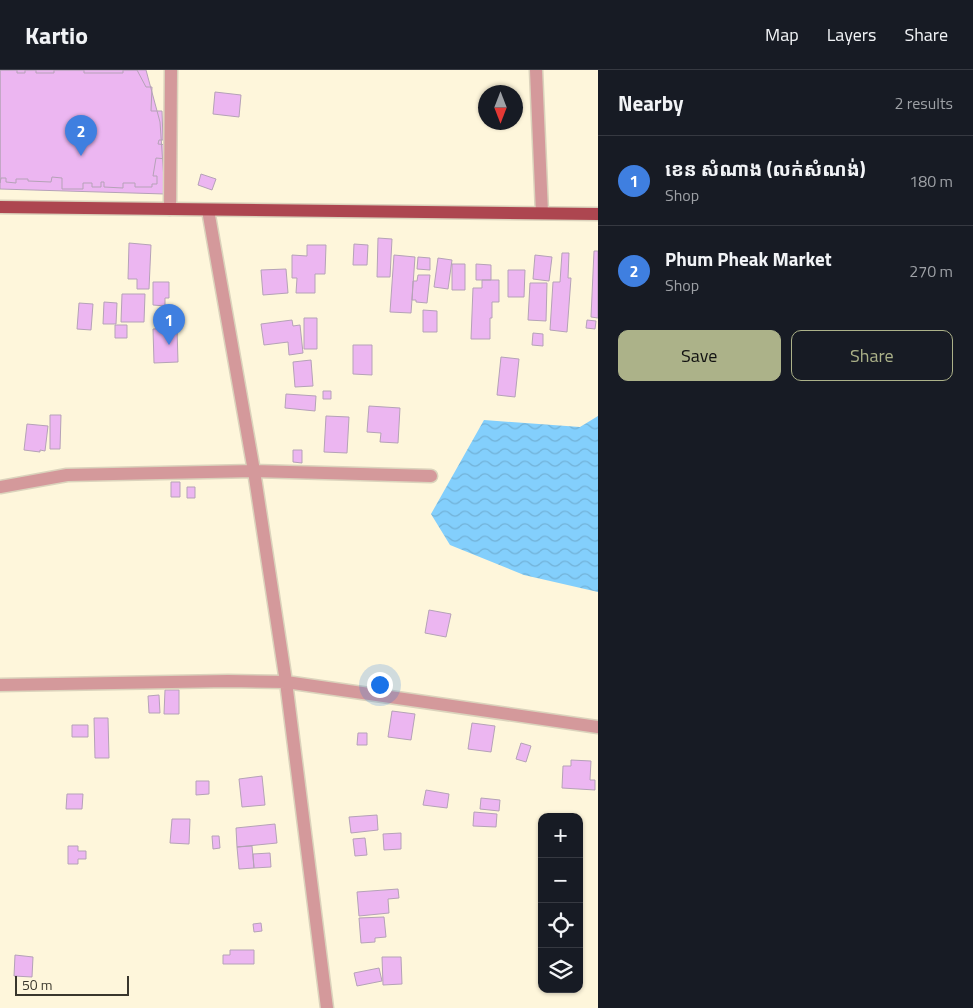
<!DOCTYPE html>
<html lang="en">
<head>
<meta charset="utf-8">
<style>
  :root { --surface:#171b24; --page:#242831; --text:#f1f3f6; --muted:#9ea1a6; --line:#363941; --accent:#acb289 }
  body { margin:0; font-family:"Titillium Web","Noto Sans Khmer",sans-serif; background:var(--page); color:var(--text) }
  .controls { position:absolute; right:15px; bottom:15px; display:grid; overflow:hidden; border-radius:10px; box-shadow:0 1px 4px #0004 }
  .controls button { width:45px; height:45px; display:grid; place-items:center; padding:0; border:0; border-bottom:1px solid var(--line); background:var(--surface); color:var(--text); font:25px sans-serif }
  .compass { position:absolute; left:478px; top:15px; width:45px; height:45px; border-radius:50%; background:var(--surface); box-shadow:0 1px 4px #0004; rotate:180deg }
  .scale { position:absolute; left:15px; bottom:12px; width:114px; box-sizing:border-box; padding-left:5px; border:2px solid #39362c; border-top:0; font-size:14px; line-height:18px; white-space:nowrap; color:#39362c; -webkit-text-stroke:4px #fef6db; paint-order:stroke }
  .you { position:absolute; left:379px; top:614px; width:18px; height:18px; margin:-12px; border:4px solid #fff; border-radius:50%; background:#1a73e8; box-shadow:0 0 0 8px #1a73e833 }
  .badge { display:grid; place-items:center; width:32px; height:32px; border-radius:50%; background:var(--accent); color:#fff; font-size:16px; font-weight:700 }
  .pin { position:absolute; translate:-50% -41px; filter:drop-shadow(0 1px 2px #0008) }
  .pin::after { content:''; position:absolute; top:26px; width:18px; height:15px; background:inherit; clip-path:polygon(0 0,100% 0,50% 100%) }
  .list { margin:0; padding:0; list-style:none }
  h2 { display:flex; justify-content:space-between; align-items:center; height:65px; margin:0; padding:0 20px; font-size:21px }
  h2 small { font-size:16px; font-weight:400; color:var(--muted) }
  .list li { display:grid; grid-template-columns:32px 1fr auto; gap:15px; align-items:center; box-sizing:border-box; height:90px; padding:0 20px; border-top:1px solid var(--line) }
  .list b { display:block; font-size:19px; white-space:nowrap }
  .list p { margin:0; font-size:16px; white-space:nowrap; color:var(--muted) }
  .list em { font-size:16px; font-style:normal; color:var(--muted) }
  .actions { display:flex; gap:10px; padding:15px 20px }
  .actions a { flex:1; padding:11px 0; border:1px solid var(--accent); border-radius:10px; text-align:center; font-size:18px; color:var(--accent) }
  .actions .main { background:var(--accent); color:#111 }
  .icon { flex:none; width:28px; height:28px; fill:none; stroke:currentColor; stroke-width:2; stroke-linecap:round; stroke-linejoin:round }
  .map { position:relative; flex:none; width:598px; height:938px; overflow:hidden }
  header { display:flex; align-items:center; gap:30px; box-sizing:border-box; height:70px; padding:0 25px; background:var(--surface); border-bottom:1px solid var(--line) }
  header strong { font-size:24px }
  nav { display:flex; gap:28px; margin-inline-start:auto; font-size:18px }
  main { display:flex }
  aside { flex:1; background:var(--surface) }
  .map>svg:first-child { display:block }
  .water { fill:url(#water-waves) }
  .building { fill:#ecb6f1; stroke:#b5a2b7 }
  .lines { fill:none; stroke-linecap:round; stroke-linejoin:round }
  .minor-casing { stroke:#dbd3bc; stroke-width:15 }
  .major-casing { stroke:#dbd3bc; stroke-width:15 }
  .minor { stroke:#d4999b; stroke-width:12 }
  .major { stroke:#ad4650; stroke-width:12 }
</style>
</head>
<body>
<header>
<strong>Kartio</strong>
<nav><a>Map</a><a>Layers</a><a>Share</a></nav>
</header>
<main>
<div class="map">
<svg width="598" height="938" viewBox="0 0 598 938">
  <defs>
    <pattern id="water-waves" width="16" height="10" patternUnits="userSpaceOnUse" patternTransform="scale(1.25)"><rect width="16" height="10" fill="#83cffc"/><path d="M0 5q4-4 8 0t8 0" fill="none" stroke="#72b2d8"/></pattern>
  </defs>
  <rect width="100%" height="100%" fill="#fef6db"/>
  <path class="water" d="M598,346V522L524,505L450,475L431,444L484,350L580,357Z"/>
  <path class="building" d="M0,0H146L160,52L165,124L0,119Z
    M0,0H17V3H25V0H36V3H54V0H84V3H123V0H137L146,17H152L151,41H162L163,70H159L158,74L168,75L167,89L156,88L153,106H157V114H152V117H135V113H123V118L104,117V112H101V117H92V113H83V119H62V108L52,107L51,112L28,111V109H16V113L6,112V108H1L0,113Z
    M215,22L241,25L239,47L213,44Z
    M201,104L216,109L212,120L198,115Z
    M378,168L392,169L390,207H377Z
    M129,173L151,175L149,219H137V209H128Z
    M354,174L368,175L367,195H353Z
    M307,175H326L325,204H315V223H296L297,208H292V185L307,186Z
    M594,181H598V248L591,247Z
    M562,183H569L568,208H571L567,262L550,260L553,212H560Z
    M394,185L415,187L411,243L390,242Z
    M535,185L552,187L549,211L533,209Z
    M418,187L430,188V200L417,199Z
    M438,188L452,190L448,219L434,217Z
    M452,194H465V220H452Z
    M476,194L491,195V210H476Z
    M286,199L288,223L263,225L261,200Z
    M508,200H525L524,227H508Z
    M418,205H430L427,233L416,232V230H412L413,211H417Z
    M482,210H499V232H492V248H490V269H471L473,218H482Z
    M153,212H169V228H165V236L153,235Z
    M530,213H547L546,251L528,250Z
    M122,224H145L144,252H121Z
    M104,232L117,233L116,254H103Z
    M79,233L93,234L91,260L77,259Z
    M423,240L437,241V262H423Z
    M304,248H317V279H304Z
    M292,250L293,256L300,255L303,283L289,285L288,272L264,275L261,254Z
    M587,250L596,251L595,259L586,258Z
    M115,255H127V268H115Z
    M177,258L178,292L154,293L153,259Z
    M533,263L543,264V276L532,275Z
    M353,275H372V305L353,304Z
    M501,287L519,289L515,327L497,325Z
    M311,290L313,316L295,317L293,292Z
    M323,321H331V329H323Z
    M286,324L316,326L315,341L285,338Z
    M369,336L400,338L398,373L380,372L381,363L367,362Z
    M50,345H61L60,379H50Z
    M326,346L349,347L347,383L324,382Z
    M27,354L48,356L45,381L40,380V382L24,380Z
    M293,380H302V393L293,392Z
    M171,412H180V427H171Z
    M187,417H195V428H187Z
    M429,540L451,544L446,567L425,563Z
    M165,620H179V644H164Z
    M159,625L160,643H149L148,626Z
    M392,641L415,644L411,670L388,667Z
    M94,648H108L109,688H95Z
    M472,653L495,656L491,682L468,679Z
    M72,655H88V667H72Z
    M358,663H367V675H357Z
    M521,673L531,676L526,692L516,689Z
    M571,690L591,691L590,710H595V720L562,718L563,696H571Z
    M262,706L265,735L242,737L239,709Z
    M196,711H209V724L196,725Z
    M426,720L449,724L447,738L423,735Z
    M67,724H83L82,739H66Z
    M481,728L500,730L499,741L480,739Z
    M474,742L497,744L496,757L473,756Z
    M377,745L378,760L351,763L349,747Z
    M172,749H190L189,774L170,773Z
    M275,754L277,773L237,777L236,758Z
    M401,763V779L384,780L383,764Z
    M212,766H219L220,778L213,779Z
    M365,768L367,785L355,786L353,769Z
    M68,776H78V781H86V789H78V794H68Z
    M252,776L254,798L239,799L237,777Z
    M270,783L271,797L254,798L253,784Z
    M398,819L399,828L388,829L389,843L359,846L357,822Z
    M384,847L386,867L375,868V872L361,873L359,848Z
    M261,853L262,861L254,862L253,854Z
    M230,880H254V894H223V885H230Z
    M15,885L33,887L32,907L14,906Z
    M382,887H401L402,914L383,915Z
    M379,898L382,911L357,916L354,903Z"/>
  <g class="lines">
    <g class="minor-casing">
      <path id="minor" d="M536,0L542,143
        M170,139L171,0
        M208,140L254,401L286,612L327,938
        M0,417L67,405L254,401L431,406
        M0,615L228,611L286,612L598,657"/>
    </g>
    <g class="major-casing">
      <path id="major" d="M0,137L598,144"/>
    </g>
    <use href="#minor" class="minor"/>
    <use href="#major" class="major"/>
  </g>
</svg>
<div class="controls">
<button>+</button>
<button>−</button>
<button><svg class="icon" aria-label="locate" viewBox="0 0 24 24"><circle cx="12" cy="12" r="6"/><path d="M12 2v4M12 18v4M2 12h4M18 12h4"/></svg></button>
<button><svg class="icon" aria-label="layers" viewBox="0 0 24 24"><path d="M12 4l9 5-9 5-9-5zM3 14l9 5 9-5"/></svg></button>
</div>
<svg class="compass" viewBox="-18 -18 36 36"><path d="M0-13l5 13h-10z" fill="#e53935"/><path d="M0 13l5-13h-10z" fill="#9ea1a6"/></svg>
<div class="scale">50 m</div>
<div class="you"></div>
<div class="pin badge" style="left:169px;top:275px;background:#3f7fe0">1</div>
<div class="pin badge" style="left:81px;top:86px;background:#3f7fe0">2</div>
</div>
<aside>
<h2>Nearby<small>2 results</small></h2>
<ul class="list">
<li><span class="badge" style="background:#3f7fe0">1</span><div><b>ខេន សំណាង (លក់សំណង់)</b><p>Shop</p></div><em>180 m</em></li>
<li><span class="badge" style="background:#3f7fe0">2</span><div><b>Phum Pheak Market</b><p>Shop</p></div><em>270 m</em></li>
</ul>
<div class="actions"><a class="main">Save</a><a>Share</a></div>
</aside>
</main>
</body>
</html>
